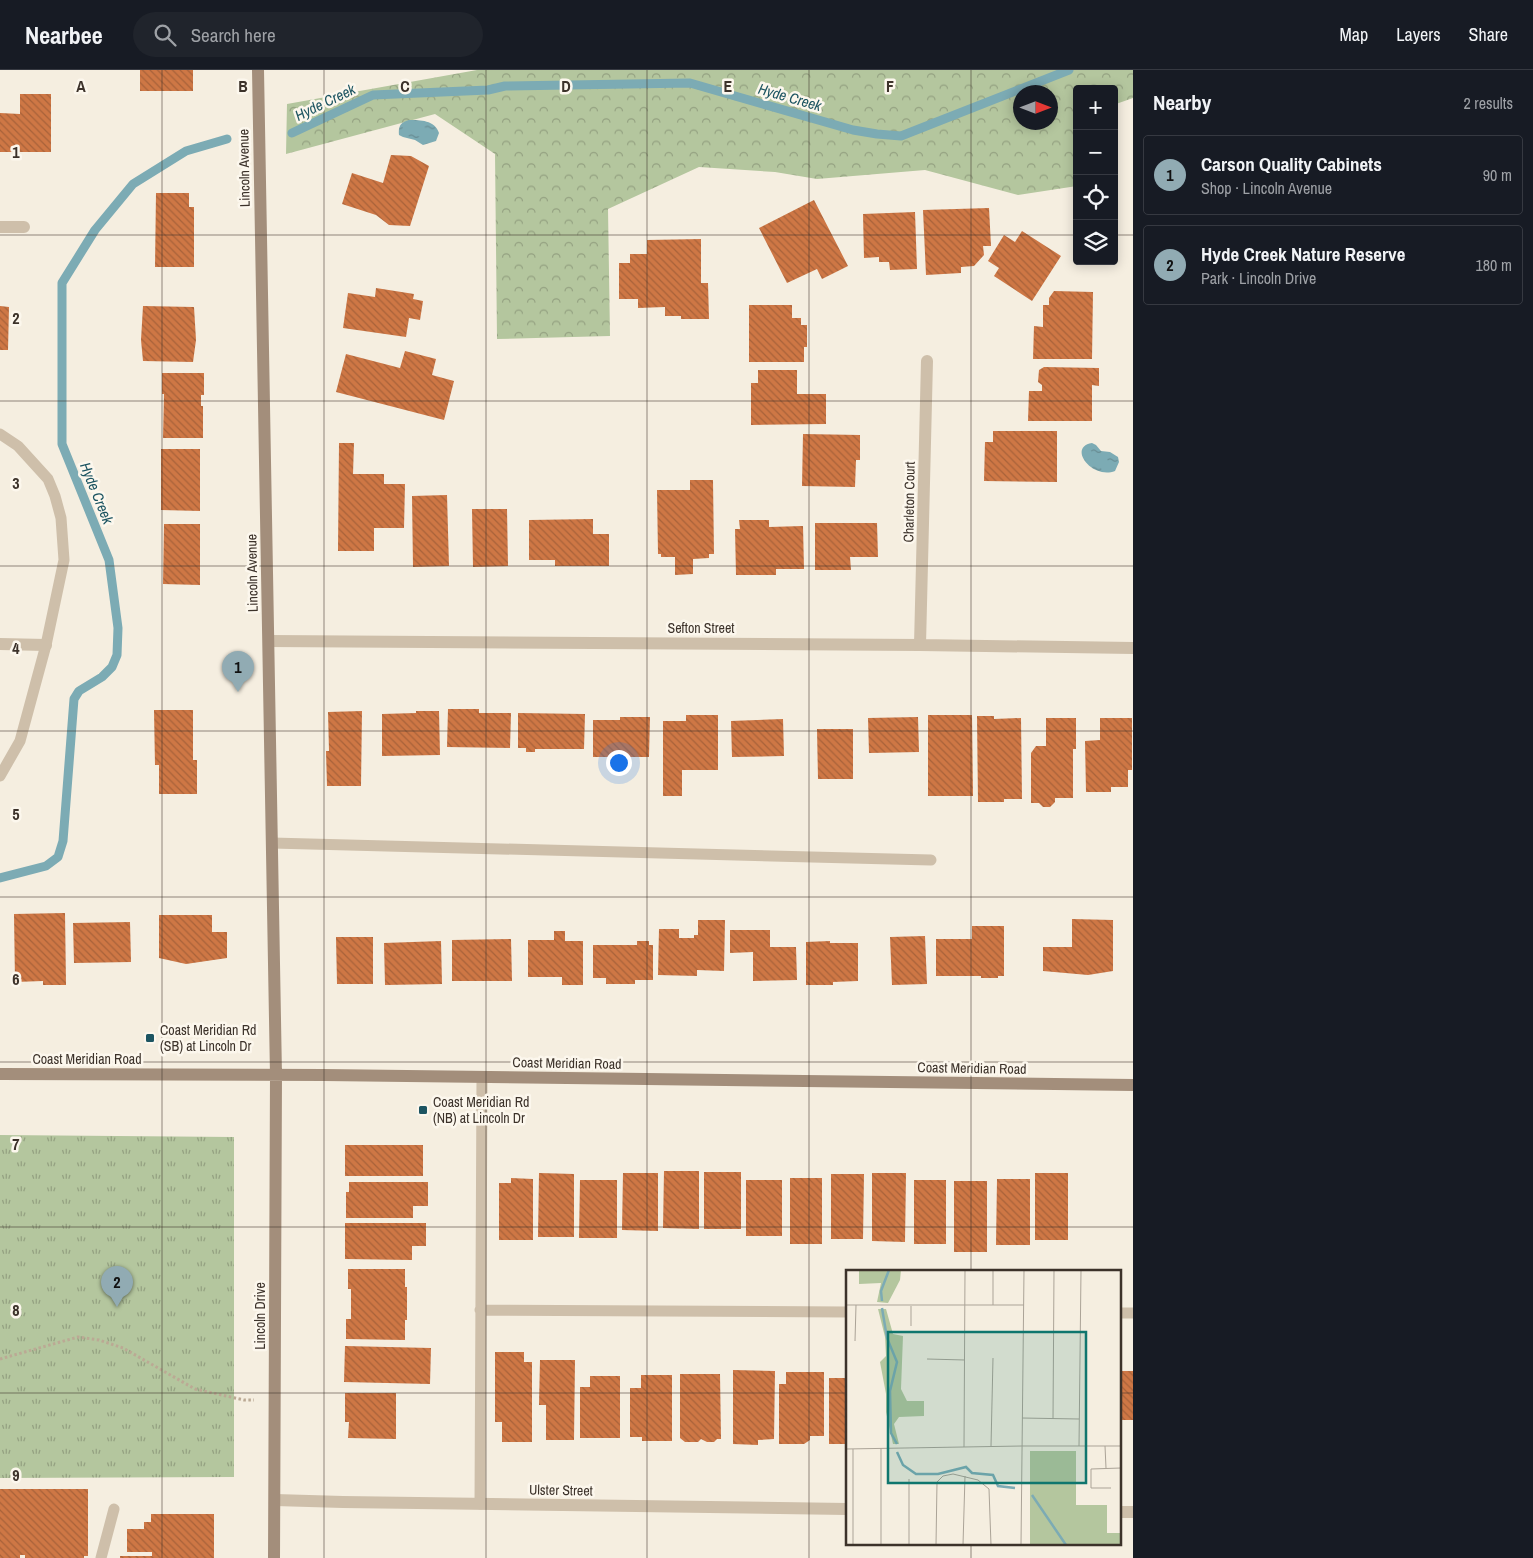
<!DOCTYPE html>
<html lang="en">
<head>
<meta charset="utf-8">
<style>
  :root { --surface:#171b24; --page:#20242c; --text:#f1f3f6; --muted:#9ea1a6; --line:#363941; --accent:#91abb3 }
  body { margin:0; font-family:"Archivo Narrow",sans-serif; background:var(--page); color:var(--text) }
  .controls { position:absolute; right:15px; top:15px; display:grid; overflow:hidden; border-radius:5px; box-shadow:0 2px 12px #0003 }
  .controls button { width:45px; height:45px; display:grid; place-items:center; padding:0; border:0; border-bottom:1px solid var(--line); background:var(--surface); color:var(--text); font:25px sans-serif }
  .compass { position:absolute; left:1013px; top:15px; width:45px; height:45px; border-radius:50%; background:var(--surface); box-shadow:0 2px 12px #0003; rotate:90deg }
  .you { position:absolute; left:618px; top:692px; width:18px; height:18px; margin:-12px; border:4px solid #fff; border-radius:50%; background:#1a73e8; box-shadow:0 0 0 8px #1a73e833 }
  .badge { display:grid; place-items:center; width:32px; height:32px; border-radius:50%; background:var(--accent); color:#111; font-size:16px; font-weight:700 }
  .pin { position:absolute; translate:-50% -41px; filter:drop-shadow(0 1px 2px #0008) }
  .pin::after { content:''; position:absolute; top:26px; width:18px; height:15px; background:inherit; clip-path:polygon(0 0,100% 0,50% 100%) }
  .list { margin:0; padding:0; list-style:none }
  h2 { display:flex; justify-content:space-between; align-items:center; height:65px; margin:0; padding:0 20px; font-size:21px }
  h2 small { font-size:16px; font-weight:400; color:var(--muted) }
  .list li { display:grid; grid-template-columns:32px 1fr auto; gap:15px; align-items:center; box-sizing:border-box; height:80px; margin:0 10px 10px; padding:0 10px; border:1px solid var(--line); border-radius:5px }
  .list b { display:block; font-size:19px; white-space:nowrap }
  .list p { margin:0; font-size:16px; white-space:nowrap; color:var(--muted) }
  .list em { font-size:16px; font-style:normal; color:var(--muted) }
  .icon { flex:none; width:28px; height:28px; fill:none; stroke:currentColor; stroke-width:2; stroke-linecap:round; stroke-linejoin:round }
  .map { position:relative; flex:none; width:1133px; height:1488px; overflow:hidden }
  header { display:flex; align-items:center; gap:30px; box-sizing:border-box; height:70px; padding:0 25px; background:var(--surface); border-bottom:1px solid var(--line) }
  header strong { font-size:24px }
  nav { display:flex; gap:28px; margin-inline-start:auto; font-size:18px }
  .search { width:350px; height:45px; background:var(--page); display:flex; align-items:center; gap:12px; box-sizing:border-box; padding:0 18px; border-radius:28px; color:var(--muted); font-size:19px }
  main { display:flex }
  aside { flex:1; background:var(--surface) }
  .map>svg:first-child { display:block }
  .forest { fill:url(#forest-crowns); fill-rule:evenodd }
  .park { fill:url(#park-tufts) }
  .water { fill:url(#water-ripples) }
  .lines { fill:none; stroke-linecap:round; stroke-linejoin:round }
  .stream { stroke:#7cabb4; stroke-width:9 }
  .building { fill:url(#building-back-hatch) }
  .path { stroke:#bba994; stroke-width:3; stroke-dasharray:2.5 2.5; stroke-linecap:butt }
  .lane { stroke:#cebfaa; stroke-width:11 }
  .street { stroke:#cebfaa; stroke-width:12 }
  .secondary { stroke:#a38e7b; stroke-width:12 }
  .grid { fill:none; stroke:#3c322a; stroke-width:1; stroke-opacity:0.55 }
  .poi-dot { fill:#1c5461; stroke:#fcf7ed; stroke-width:2 }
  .labels { text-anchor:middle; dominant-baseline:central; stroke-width:5; stroke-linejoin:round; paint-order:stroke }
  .street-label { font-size:14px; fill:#3c322a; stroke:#fcf7ed }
  .poi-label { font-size:14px; fill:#3c322a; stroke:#fcf7ed; text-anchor:start }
  .water-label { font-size:15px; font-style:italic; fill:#1c5461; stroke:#fcf7ed }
  .inset-river { fill:none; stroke:#7cabb4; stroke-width:2.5 }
  .inset-road { fill:none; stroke:#aba397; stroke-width:1 }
  .view { fill:#0f766e; fill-opacity:0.15; stroke:#0f766e; stroke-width:2.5 }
  .inset-edge { fill:none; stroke:#3c322a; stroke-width:2.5 }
  .grid-label { font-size:16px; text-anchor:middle; font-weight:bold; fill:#3c322a; stroke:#fcf7ed; stroke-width:5; stroke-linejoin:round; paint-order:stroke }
</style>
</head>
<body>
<header>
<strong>Nearbee</strong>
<div class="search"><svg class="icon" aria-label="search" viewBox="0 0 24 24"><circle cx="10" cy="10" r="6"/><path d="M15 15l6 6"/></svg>Search here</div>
<nav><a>Map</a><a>Layers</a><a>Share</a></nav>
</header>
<main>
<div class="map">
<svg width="1133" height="1488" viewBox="0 0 1133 1488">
  <defs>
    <pattern id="forest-crowns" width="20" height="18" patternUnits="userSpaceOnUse" patternTransform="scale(1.25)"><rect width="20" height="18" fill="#b4c69e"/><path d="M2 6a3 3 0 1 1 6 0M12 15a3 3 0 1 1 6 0" fill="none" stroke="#94a181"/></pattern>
    <pattern id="park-tufts" width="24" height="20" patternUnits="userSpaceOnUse" patternTransform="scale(1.25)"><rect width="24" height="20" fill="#b4c69e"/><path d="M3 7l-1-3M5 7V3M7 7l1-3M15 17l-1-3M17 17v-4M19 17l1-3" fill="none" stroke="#94a181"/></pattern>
    <pattern id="water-ripples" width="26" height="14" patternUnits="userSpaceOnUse" patternTransform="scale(1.25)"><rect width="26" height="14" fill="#7cabb4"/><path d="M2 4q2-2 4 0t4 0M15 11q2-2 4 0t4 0" fill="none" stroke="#678c93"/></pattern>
    <pattern id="building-back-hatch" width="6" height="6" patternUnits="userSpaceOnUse" patternTransform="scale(1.25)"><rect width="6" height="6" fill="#ce7745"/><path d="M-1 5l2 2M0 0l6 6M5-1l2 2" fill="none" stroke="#a8623a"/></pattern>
  </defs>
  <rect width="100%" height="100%" fill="#f5eee0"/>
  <path class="forest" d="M477,0H1133V28L1116,34L1114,43V19H1077V116L1018,125L925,100L817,109L775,102L699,97L608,139L610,266L497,269L495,84L435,44L286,84L287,34ZM1021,22H1050V52H1021Z"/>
  <path class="park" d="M0,1065L234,1067V1407L0,1408Z"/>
  <path class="water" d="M409,50C420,50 435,50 439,63L436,71L423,75L415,70L403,67L399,65C398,56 401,52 409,50Z
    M1092,373L1096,375L1101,381L1110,382L1118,387L1119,392L1115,401C1092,410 1067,377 1092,373Z"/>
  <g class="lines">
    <path class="stream" d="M292,63L373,25L488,20L505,16L690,13L853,60L877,64L901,66L1069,0
      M0,808L46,796L58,787L63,771L74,629L79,621L102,607L112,597L117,585L118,558L109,490L62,374V213L95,160L133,114L186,81L227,69"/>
  </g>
  <path class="building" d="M140,0H193V21H140Z
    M20,24H51V82H0V43L20,44Z
    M391,85L411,86L429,96L410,156L389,155L376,145L342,134L352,103L383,113Z
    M156,123H189V137H194V197H155Z
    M814,130L848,196L822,209L817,199L787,213L759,158Z
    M989,138L991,176H983L984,185L974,196L961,197V203L926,205L923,140Z
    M915,142L917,199L890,200L889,192H879V187L864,188L863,144Z
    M1022,161L1061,186L1032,231L994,206L999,198L988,191L1004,165L1015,172Z
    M701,169V213H708L709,249H681V246H665V237L638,238V229H619V193H630V184H647V170Z
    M376,218L414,224L413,229L423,231L420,250L409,248L406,267L343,258L348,223L375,227Z
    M1054,221L1093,222L1092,289H1033L1034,256L1043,257V235H1049V228Z
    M749,235H792V248H801V255H807V277H804V292H749Z
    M0,236L9,237L8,280H0Z
    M143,236L194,237L196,270L193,292L143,291L141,270Z
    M405,281L436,289L432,305L454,311L444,350L336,322L346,284L400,298Z
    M1044,297L1099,298V316L1092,315V351H1028L1029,321H1042V315L1038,312L1039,300Z
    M758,300H797V324H826V354L751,355V313H758Z
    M162,303H204V325H201V336H203V368H163L164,324H162Z
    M993,361H1057V412L984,411L985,372H993Z
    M803,364L860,365V390H856L855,417L802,416Z
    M339,373H354L353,404H384V414H405L404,458H374V481H338Z
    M161,379H200V441L161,440Z
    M690,410H713L714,484H709V488L693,489V504L675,505V487H661V484H658L657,420H690Z
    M447,425L449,496L413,497L412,426Z
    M472,439H507L508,496L473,497Z
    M593,449V464H609V496H555V490H529V450Z
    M739,450H769V457L803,456L804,499H776V505H736L735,459H740Z
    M815,453H877L878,487H850L851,500H815Z
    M164,454H200V515L163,514Z
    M448,639H479V643H511L510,678L447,677Z
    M154,640H193V690H197V724H159V695H155Z
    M362,641L361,716H327L326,681H329L328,642Z
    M416,641H439L440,685L382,686V644L416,643Z
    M518,643L585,644L584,679H535V682H526V678H518Z
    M686,645H718V700H682V726H663V651H686Z
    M928,645H972L973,726H928Z
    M977,646H994V649L1021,648L1022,729H1004V732H978Z
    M620,647H650L649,687H593V650H620Z
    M918,647L919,682L869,683L868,648Z
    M1046,648H1076V679H1073V728H1055V732L1050,737H1043L1039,733H1031V683L1036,676H1046Z
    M1100,648H1132V700H1128V717H1111V722H1086L1085,671L1100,670Z
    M783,649L784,686L732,687L731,651Z
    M817,659H853V709H818Z
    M65,843L66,915H43V911L15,912L14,844Z
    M159,845H212V862H227V888L186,894L159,888Z
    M1072,849L1113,850V901L1088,905L1043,901V877H1072Z
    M698,850H725L724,901L697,900V906L658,905L659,859H679V868H694V865H698Z
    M130,852L131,892L74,893L73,853Z
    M972,856H1004V906H998V908H981V906H936V869H972Z
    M730,860H770V877H796L797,910L753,911V882L730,883Z
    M554,861H565V871H583V915H562V907H528V870H554Z
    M925,866L927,914L892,915L890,867Z
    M336,867H373V914H337Z
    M511,869L512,911H452V870Z
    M441,871L442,914L385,915L384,873Z
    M637,871H649V875H653V910H635V914H606V908H593V875H637Z
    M830,871V873H858V911L833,912V915H806V872Z
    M345,1075H423V1106H345Z
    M664,1101H699V1159L663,1158Z
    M704,1102H741V1159H704Z
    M539,1103L574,1104V1167H538Z
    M623,1103H658V1161L622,1160Z
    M872,1103H906L905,1172L872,1171Z
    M1035,1103H1068V1170H1035Z
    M831,1104H864L863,1169H831Z
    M511,1108L533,1109V1170H499V1113H511Z
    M790,1108H822V1174H790Z
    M997,1109H1030V1175H996Z
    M580,1110H617V1168H579Z
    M746,1110H782V1166H746Z
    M914,1110H946V1174H914Z
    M954,1111H987V1182H954Z
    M349,1112H428V1136H413V1148H346V1122H349Z
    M345,1153H426V1176H412V1190L345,1189Z
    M348,1199H405V1217H407V1250H405V1270L346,1269V1249H351V1219H348Z
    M345,1276L431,1278L430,1314L344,1312Z
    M495,1282H524V1292H532V1372H502V1352H495Z
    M540,1290H575L574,1370H546V1335H539Z
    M733,1300L775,1301L774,1369L758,1370V1375L733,1374Z
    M1119,1301H1133V1350H1119Z
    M786,1302H824V1366H810V1370L804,1374H779V1314H786Z
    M680,1304H720L721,1369H717L714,1372H707L701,1369L698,1372H685L680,1368Z
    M641,1305H672V1371H642V1367H630V1318H641Z
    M590,1306H620V1368H580V1317H590Z
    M829,1308H847V1374H829Z
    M345,1323H396V1369L348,1368L349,1352H345Z
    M0,1419H88V1486H84V1488H25V1485H20V1488H0Z
    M151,1444H214V1488H120V1486H152V1482H127V1459H144V1452H151Z"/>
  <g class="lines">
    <path class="path" d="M0,1289L78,1267L99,1270L123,1278L195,1319L244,1330H254"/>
    <path class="lane" d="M0,364L18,376L48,409L55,426L61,448L64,490L46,575L20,671L0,706
      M272,773L931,790
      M480,1240L847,1242
      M1119,1243H1133
      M480,1434L482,1007
      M101,1488L114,1439"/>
    <path class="street" d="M0,157H24
      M269,571L920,575L1133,578
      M0,574L46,575
      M920,575L927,291
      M275,1430L343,1432L847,1439
      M1119,1442H1133"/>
    <path class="secondary" d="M258,0L276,1005L274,1488
      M0,1004L324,1005L1133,1015"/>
  </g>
  <path class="grid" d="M162,0V1488M324,0V1488M486,0V1488M647,0V1488M809,0V1488M971,0V1202M0,165H1077M1114,165H1133M0,331H1133M0,496H1133M0,661H1133M0,827H1133M0,992H1133M0,1157H1133M0,1323H847M1119,1323H1133M971,1474V1488"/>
  <g class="poi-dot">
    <rect x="145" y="963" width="10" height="10" rx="2.5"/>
    <rect x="418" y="1035" width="10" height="10" rx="2.5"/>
  </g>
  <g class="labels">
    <g class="street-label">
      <text transform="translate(244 98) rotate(-91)">Lincoln Avenue</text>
      <text transform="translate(909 432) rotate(-89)">Charleton Court</text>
      <text transform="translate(252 503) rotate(-91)">Lincoln Avenue</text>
      <text x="701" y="558">Sefton Street</text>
      <text x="87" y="989">Coast Meridian Road</text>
      <text transform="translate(567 993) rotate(1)">Coast Meridian Road</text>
      <text transform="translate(972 998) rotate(1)">Coast Meridian Road</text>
      <text transform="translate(260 1246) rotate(-90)">Lincoln Drive</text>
      <text transform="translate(561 1420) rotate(1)">Ulster Street</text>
    </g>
    <g class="poi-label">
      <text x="160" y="960">Coast Meridian Rd<tspan x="160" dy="16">(SB) at Lincoln Dr</tspan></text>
      <text x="433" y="1032">Coast Meridian Rd<tspan x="433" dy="16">(NB) at Lincoln Dr</tspan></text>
    </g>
    <g class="water-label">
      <text transform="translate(790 27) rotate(16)">Hyde Creek</text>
      <text transform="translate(325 32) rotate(-26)">Hyde Creek</text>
      <text transform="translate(97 423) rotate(68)">Hyde Creek</text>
    </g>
  </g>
  <g transform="translate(846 1200)">
    <rect width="275" height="275" fill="#f5eee0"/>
    <path d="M13,0H55L54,10L42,33L31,32L35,13L13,14ZM32,39H40L47,64L57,66L55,119L61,131H78V146L53,147L48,154L53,174H47L40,142V124L34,92L40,86L39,67Z" fill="#b4c69e"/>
    <path d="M184,181H230V235H261V263H275V275H184Z" fill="#b4c69e"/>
    <path class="inset-river" d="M36,31L35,21L43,0M36,38L41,68L51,92L44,121L45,163L51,174M51,182L57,195L70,204H92L120,197L126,203L147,205L152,216L169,218M186,225L220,275"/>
    <path class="inset-road" d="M0,35H178M147,35V0M65,56V36M9,71L10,35M81,89L119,90M176,148L233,149M207,149L208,0M145,176L147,88M176,176H275M233,176L235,0M259,176L260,198M118,177L119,0M35,178V275M0,179L176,176M265,218H245V199L275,198M7,275V179M63,275V209M90,275L91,212L97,206L107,204L132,210L143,219L145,275M117,275L119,206M175,275L178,0"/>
    <path class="view" d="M42,62H240V213H42Z"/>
    <rect width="275" height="275" class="inset-edge"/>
  </g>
  <g class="grid-label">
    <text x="81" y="22">A</text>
    <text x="243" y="22">B</text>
    <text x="405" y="22">C</text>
    <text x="566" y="22">D</text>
    <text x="728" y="22">E</text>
    <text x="890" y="22">F</text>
    <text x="16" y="88">1</text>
    <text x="16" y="254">2</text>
    <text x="16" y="419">3</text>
    <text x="16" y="584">4</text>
    <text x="16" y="750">5</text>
    <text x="16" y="915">6</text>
    <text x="16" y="1080">7</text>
    <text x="16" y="1246">8</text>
    <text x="16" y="1411">9</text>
  </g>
</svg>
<div class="controls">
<button>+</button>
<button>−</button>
<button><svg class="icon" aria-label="locate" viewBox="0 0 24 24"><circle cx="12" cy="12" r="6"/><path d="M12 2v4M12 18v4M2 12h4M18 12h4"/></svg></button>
<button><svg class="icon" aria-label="layers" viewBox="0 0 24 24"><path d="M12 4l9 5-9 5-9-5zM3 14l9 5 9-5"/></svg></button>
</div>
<svg class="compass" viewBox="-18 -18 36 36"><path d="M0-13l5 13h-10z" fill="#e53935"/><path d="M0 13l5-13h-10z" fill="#9ea1a6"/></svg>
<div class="you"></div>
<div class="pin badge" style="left:238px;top:622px">1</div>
<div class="pin badge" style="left:117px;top:1237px">2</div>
</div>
<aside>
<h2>Nearby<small>2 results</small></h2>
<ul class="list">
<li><span class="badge">1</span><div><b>Carson Quality Cabinets</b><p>Shop · Lincoln Avenue</p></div><em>90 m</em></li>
<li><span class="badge">2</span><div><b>Hyde Creek Nature Reserve</b><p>Park · Lincoln Drive</p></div><em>180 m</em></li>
</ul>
</aside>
</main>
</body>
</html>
